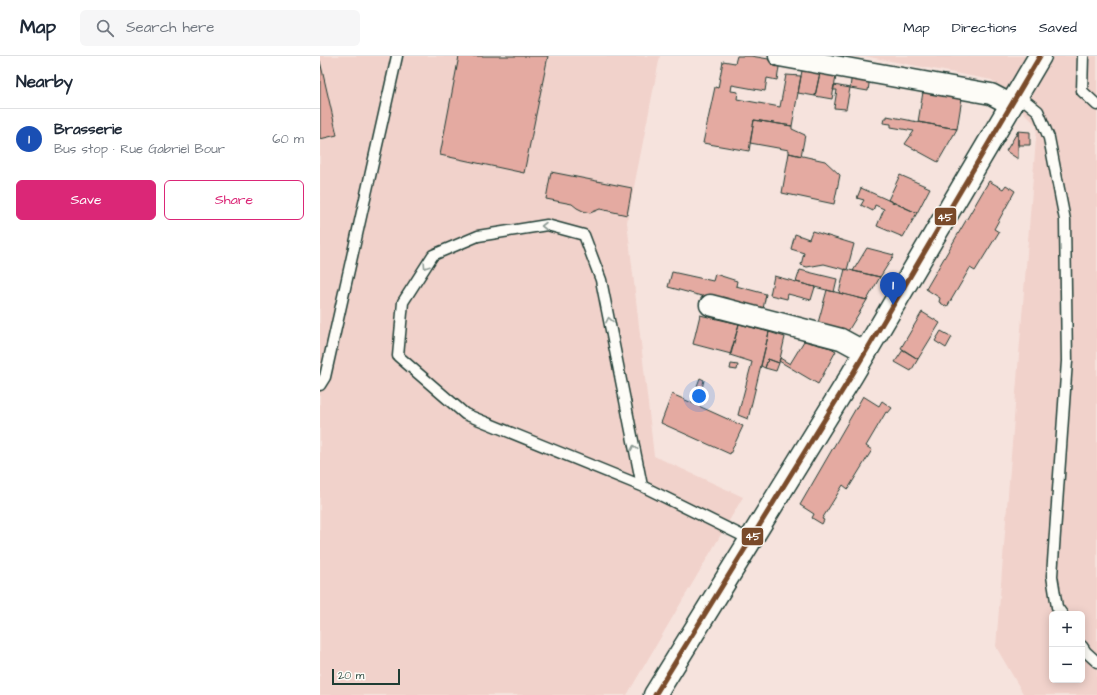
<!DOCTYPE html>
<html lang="en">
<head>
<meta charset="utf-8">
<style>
  :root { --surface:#fff; --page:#f6f6f7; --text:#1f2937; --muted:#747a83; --line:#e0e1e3; --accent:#db2777 }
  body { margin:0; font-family:"Architects Daughter",sans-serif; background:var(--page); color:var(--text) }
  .controls { position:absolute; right:12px; bottom:12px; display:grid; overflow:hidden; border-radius:6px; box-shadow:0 2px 10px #0003 }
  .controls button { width:36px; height:36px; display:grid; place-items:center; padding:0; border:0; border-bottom:1px solid var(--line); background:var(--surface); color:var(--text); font:20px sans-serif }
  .scale { position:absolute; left:12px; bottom:10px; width:68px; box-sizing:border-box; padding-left:4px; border:2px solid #1f3d34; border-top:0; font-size:11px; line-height:14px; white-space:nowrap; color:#1f3d34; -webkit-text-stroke:3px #fdfcf7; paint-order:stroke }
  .you { position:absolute; left:379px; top:340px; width:14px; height:14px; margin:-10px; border:3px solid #fff; border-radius:50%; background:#1a73e8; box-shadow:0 0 0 6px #1a73e833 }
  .badge { display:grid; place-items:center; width:26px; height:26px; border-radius:50%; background:var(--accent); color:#fff; font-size:13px; font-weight:700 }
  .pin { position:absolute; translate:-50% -33px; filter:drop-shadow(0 1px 2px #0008) }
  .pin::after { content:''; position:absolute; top:21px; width:14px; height:12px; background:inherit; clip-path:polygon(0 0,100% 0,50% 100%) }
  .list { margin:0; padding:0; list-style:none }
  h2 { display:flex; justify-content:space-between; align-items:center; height:52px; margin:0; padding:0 16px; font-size:17px }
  h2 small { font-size:13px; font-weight:400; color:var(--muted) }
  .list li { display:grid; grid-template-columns:26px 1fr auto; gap:12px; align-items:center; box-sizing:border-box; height:60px; padding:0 16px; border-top:1px solid var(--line) }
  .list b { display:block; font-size:15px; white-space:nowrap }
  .list p { margin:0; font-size:13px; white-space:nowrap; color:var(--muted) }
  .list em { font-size:13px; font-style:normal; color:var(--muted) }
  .actions { display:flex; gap:8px; padding:12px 16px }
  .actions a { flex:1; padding:9px 0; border:1px solid var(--accent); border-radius:6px; text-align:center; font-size:14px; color:var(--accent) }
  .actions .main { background:var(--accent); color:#fff }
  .icon { flex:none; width:22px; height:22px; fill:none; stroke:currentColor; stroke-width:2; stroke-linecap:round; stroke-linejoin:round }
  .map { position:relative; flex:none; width:777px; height:639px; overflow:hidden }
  header { display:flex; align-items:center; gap:24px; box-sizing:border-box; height:56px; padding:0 20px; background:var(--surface); border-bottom:1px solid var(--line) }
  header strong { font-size:19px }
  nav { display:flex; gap:22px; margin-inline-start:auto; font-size:14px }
  .search { width:280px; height:36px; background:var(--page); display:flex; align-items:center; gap:10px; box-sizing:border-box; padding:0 14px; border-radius:6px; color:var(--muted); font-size:15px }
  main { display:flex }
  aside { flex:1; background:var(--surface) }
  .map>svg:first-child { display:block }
  .built { fill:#f1d2cb; fill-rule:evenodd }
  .building { fill:#e4aaa1; stroke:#1f3d34 }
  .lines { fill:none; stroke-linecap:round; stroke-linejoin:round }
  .service-casing { stroke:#1f3d34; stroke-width:13 }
  .minor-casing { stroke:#1f3d34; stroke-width:23 }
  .secondary-casing { stroke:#1f3d34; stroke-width:25 }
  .service { stroke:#fdfcf7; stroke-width:10 }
  .minor { stroke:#fdfcf7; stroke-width:20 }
  .secondary { stroke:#fdfcf7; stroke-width:22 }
  .bus-1-casing { stroke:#fdfcf7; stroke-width:8 }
  .bus-1 { stroke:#7a4b2a; stroke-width:5 }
  .oneway { stroke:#8e9c96 }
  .line-badge { stroke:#fdfcf7; stroke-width:1.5 }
  .badge-label { font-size:11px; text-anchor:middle; font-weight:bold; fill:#fff }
</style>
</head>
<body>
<header>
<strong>Map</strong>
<div class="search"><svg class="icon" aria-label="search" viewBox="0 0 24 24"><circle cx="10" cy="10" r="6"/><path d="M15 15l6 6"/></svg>Search here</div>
<nav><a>Map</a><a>Directions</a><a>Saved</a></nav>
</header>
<main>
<aside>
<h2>Nearby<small></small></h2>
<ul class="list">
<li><span class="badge" style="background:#1a4fb4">1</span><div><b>Brasserie</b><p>Bus stop · Rue Gabriel Bour</p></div><em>60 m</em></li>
</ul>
<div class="actions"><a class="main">Save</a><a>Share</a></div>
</aside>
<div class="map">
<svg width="777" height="639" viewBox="0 0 777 639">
  <rect width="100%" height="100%" fill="#f6e3dd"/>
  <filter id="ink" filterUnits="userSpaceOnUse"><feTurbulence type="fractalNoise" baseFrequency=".025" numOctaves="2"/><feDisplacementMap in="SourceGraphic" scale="8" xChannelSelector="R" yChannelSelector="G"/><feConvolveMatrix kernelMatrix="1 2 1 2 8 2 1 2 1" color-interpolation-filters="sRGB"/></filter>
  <g filter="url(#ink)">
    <path class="built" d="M0,0H340L307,166L334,400L423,441L307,639H0Z
      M544,0H777V639H704L676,591L717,70L672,24ZM732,558H762V624H732Z"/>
    <path class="building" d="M139,0H228L204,117L120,99Z
      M417,0H431L460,5L457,24L447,22L445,35L412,29L411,35L418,36L417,43L460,51L466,19L481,20L472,70L434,64L429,95L383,87L395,31L398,32L403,5L415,7Z
      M0,5L17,79L0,83Z
      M483,9L501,12L495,40L478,37Z
      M501,12L517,15L512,43L495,40Z
      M532,17L550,21L548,35L530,32Z
      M514,29L530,32L526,53L514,52L517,34H513Z
      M604,30L643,36L637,73L598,66Z
      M567,60L598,66L637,73L618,106L585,88L594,75L571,71V68L563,67L564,62H567Z
      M434,64L472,70V73L485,79L481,100L469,97V94L430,87Z
      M698,75V103L686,95Z
      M698,75L710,76V89H698Z
      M469,97L505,105L520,119L514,148L462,137Z
      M231,116L312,132L307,159L280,153L270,157L263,155L257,152L252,148L226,143Z
      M580,119L610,132L597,157L568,144Z
      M669,125L683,133L686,129L695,135L674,173L679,176L655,215L650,212L627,251L619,246L620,242L606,233Z
      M541,132L597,157L583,181L557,170L564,153L555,149L553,155L541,149L544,144L537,142Z
      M492,175L534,188L527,214L504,208L487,211L481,209L484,197L471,193L475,178L489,183Z
      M547,192L574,199L560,221L533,215Z
      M525,213L560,221L547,244L519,237Z
      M480,214L517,223L514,236L476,226Z
      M352,216L393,225L395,218L417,225L416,230L446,238L443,253L390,239L389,242L348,231Z
      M454,220L495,231L491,244L468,238L467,243L450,239Z
      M507,234L547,244L528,275L498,267Z
      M602,256L620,267L598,303L581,292Z
      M380,259L419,268L411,298L373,288Z
      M419,268L449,276L428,363L418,359L432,306L410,299Z
      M621,275L632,281L626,292L615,285Z
      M449,276L465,281L459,307L448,303L445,312L441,310Z
      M484,285L511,292L516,295L498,328L459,305L460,302L470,308Z
      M583,294L598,303L591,315L575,306Z
      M448,303L459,307L456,315L445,312Z
      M411,308L418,309L417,314L410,313Z
      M380,322L384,324L382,332L377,330Z
      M352,338L423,370L410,398L341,367Z
      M543,340L559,350L562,345L572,352L568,357L566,356L546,390L552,394L528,433L523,429L502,463L504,464L502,468L492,462L494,458L480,449Z"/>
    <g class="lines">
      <g class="service-casing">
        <path id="service" d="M763,0L762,35L777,49
          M698,39L718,55L729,82L745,164L747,305L732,520L737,551L742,558
          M0,329L5,321L77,0
          M322,430L281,224L264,179L227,169L158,180L113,199L83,246L78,300L145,358L322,430L431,484
          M762,590L766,596L777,606"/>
      </g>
      <g class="minor-casing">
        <path id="minor" d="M459,0L671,38L692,49
          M390,249L521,283L545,296"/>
      </g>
      <g class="secondary-casing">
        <path id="secondary" d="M335,639L532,319L720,0"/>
      </g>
      <use href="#service" class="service"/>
      <use href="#minor" class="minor"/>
      <use href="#secondary" class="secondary"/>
      <g class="bus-1-casing">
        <path id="bus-1" d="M335,639L532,319L720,0"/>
      </g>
      <use href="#bus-1" class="bus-1"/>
    </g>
    <defs><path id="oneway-chevron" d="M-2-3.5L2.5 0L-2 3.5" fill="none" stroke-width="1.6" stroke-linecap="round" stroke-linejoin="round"/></defs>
    <g class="oneway">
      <use href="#oneway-chevron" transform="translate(224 170) rotate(180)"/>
      <use href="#oneway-chevron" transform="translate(106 210) rotate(123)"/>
      <use href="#oneway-chevron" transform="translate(289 264) rotate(-101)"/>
      <use href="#oneway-chevron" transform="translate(314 392) rotate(-101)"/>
    </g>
  </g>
  <g class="line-badge">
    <rect x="614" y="151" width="23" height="19" rx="4" fill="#7a4b2a"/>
    <rect x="421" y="471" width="23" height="19" rx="4" fill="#7a4b2a"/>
  </g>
  <g class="badge-label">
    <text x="625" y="165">45</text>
    <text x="433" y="484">45</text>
  </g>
</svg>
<div class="controls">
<button>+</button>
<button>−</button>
</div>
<div class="scale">20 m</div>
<div class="you"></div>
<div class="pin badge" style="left:573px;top:249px;background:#1a4fb4">1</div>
</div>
</main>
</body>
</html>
